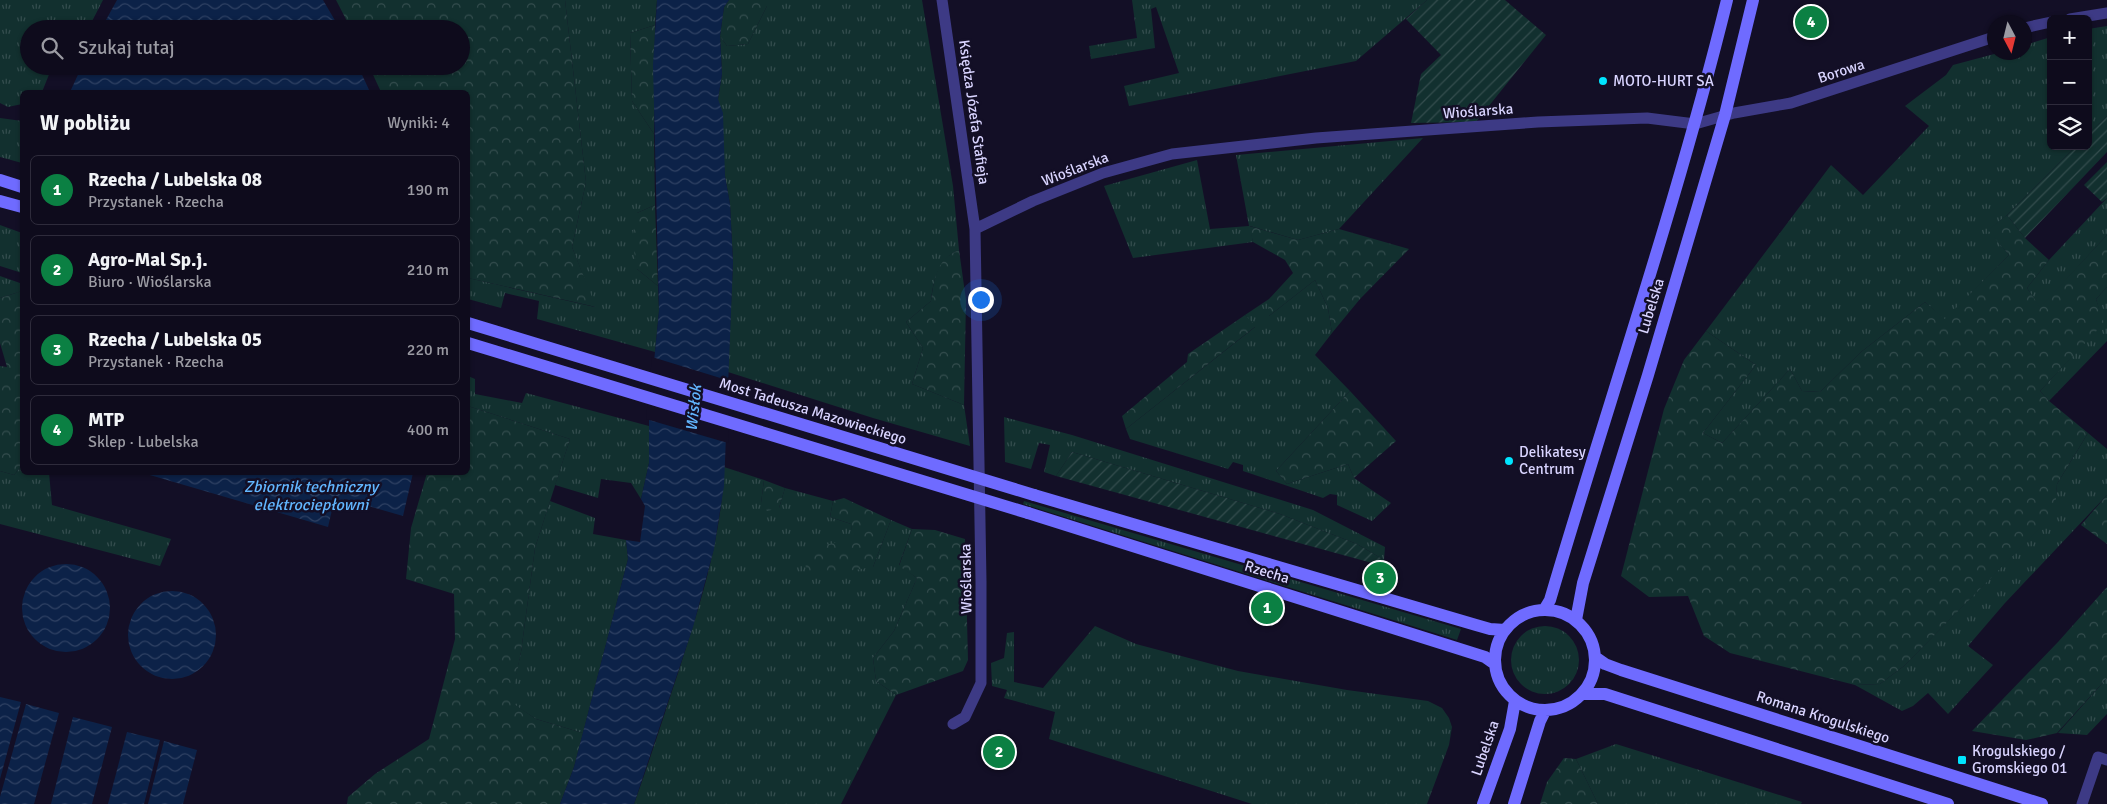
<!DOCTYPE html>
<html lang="pl">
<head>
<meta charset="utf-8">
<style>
  :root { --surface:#0e0b1c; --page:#1c1929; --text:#f1f3f6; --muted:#9b9ba3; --line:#2e2b3b; --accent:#0b8043 }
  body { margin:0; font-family:Signika,sans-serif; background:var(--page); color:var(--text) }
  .controls { position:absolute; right:15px; top:15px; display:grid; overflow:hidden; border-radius:8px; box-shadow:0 1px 4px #0004 }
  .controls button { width:45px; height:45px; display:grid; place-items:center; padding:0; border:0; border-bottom:1px solid var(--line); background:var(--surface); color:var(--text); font:25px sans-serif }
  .compass { position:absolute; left:1987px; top:15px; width:45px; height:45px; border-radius:50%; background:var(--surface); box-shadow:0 1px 4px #0004; rotate:173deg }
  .you { position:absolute; left:980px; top:299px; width:18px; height:18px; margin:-12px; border:4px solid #fff; border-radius:50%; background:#1a73e8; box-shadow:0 0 0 8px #1a73e833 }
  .badge { display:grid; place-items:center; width:32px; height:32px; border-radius:50%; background:var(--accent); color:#fff; font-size:16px; font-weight:700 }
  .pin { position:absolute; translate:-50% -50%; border:2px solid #fff; box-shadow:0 1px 5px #0006 }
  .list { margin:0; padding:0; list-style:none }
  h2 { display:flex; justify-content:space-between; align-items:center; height:65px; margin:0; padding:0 20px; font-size:21px }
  h2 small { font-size:16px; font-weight:400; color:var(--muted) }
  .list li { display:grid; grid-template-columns:32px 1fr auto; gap:15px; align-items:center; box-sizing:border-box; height:70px; margin:0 10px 10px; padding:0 10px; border:1px solid var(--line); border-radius:8px }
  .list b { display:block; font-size:19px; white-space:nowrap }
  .list p { margin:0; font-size:16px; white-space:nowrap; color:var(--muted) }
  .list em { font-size:16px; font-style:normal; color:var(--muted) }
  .icon { flex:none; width:28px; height:28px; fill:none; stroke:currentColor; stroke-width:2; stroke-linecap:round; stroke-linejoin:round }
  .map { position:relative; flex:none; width:2107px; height:804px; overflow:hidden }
  .search { position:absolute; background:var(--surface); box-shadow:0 1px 4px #0004; left:20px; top:20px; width:450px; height:55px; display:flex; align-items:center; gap:12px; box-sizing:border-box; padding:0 18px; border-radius:28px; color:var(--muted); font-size:19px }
  .panel { position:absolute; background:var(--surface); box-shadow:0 1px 4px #0004; left:20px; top:90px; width:450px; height:385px; border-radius:8px }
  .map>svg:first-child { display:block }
  .grass { fill:url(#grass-tufts) }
  .forest { fill:url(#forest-crowns) }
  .garden { fill:url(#garden-furrows) }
  .water { fill:url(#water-waves) }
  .pier { fill:#130f26 }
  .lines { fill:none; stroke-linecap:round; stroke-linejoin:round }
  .street { stroke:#3d3a85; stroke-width:11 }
  .secondary { stroke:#6f6bff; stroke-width:12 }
  .secondary-bridge { stroke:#6f6bff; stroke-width:12 }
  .poi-dot { fill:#00e5ff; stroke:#130f26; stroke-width:2 }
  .labels { text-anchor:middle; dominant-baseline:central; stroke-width:5; stroke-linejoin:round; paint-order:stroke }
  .street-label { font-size:15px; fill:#d9d4ff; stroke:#130f26 }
  .poi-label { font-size:15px; fill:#d9d4ff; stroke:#130f26; text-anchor:start }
  .water-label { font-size:16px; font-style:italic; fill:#62b6ff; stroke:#130f26 }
</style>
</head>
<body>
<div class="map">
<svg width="2107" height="804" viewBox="0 0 2107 804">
  <defs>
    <pattern id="grass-tufts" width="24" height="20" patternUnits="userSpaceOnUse" patternTransform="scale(1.25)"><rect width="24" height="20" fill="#12302f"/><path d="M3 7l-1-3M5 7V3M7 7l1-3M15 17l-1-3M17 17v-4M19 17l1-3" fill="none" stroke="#344d4e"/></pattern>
    <pattern id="forest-crowns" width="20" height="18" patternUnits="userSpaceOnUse" patternTransform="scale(1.25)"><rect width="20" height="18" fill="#12302f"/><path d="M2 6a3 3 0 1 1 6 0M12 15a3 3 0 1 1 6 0" fill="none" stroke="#344d4e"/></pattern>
    <pattern id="garden-furrows" width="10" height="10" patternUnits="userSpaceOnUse" patternTransform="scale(1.25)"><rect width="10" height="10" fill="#12302f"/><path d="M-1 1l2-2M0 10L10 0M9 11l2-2" fill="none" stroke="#344d4e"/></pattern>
    <pattern id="water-waves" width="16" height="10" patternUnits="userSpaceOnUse" patternTransform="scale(1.25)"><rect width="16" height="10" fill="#0c2248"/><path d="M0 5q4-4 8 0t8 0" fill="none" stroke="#2f4163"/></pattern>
  </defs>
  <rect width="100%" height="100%" fill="#130f26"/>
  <path class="grass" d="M0,0H103L88,29H29V66H55L52,67L42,92H22V104L8,107L0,103Z
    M565,0H657L655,25L630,33L632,101L654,134L655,205L637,213V269L658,286L659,311L655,352L537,319L539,301L505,293L501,308L468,299V278L595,307L572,247L586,182Z
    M767,0H922L953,186L959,250C938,258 933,282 931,301L906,322L923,348L912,384L964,405L970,446L873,418L728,372L733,262L730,204L725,176L718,99L722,74L720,36L727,46L748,44L767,6Z
    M1132,0H1427L1356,61L1129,106L1124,86L1179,73L1156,7L1151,9L1155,48L1091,59L1089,46L1137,38Z
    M2107,26V116L2088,134V29Z
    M2051,37V146H2076L2007,215L1989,230L2009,255L1945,320L1925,302L1861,352L1820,392L1802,391L1790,369L1722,443L1703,433L1756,365L1706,331L1831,165L1863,195L1929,126L1905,106L1946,75L1953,65L1998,53L2024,52L2025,45Z
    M0,118L22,121V163L0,157Z
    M1423,138L1339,229L1298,240L1250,226L1253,242L1133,258L1104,186L1197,160L1210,229L1249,226L1236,155Z
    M2107,198V235L2040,308L2027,288L2049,260Z
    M0,225L22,233V273L0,266Z
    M0,276L20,283L22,291L0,298Z
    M1315,280L1328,308L1332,333L1315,355L1350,391L1276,471L1287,484L1348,464L1354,478L1391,503L1372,521L1337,505V495L1330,494L1323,498L1243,471V465L1233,462L1228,469L1130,439L1126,429L1255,327L1245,315L1269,299V316Z
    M2107,287V341L2049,401L2040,391L2103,323L2096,299Z
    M468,376L475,379V394L522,403L526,393L649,426V463L641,499L631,483L601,479L598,498L555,485L570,439L468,406Z
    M1004,417L1072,435L1313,510L1385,547L1384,560L1357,544L1280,514L1072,452L1056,476L1044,472L1050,445L1039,443L1031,469L1005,462Z
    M2088,433L2107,449V495L2005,603L1968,646L1993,665L1948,714L1928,693L1913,706L1902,711L1855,685L1880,684L1904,666L2054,513L2057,484Z
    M22,465V472L49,473L52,505L171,539L160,566L0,524V471L14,475Z
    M724,467L764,480L761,503L779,508L785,488L833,501L830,517L851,524L853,538L873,567L891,520L912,529L899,565L917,578L894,631L873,658L876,681L896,695L841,804H634C650,760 664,715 679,670C700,605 722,537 724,467Z
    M550,501L595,518L593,534L626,540L628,559L583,733L536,719L510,702L521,652L535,548Z
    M1024,501L1461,629L1457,640L1023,504Z
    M1095,626L1136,644L1238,671L1347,690L1428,701L1442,708L1449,718L1452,727L1449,745L1427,804H1252L1049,739L1055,712L1004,698L1007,690L992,686L991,663L1004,658L1007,633L1014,632V682L1043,688Z
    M1511 660a34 34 0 1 1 68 0a34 34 0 1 1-68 0Z
    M2107,678V714L2087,735L2058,733Z
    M1616,744L1802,802L1801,804H1598L1576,759Z"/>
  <path class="forest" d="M336,0H565L586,182L572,247L596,307L468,278V92H381L369,66H461V29H351Z
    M729,0H767V6L748,44L727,46L720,36L724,7Z
    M655,25L654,134L632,101L630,33Z
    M655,205L658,286L637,269L632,239L637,213Z
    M2007,215L2025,238L2049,260L2027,288L2040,307L2107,235V287L2096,299L2104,323L2040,391L2049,401L2088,433L2057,484L2055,513L1904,666L1880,684L1855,685L1730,653L1704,636L1688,596L1649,597L1621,576L1664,409L1684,360L1706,331L1756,365L1703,433L1722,443L1790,369L1802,391L1820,392L1861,352L1925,302L1945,319L2009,255L1988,230Z
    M1249,226L1298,240L1339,229L1409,249L1360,299L1332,333L1328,308L1315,280L1269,316V299L1293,273L1285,260L1253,242Z
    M959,250L966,300L964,405L912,384L923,348L906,322L931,301C934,280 936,259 959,250Z
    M22,291V465L14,475L0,471V366L7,367L0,343V298Z
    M1245,315L1256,326L1126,429L1122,416L1187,362L1188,354Z
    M1350,391L1396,441L1354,478L1348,464L1287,484L1276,471Z
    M468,406L570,439L535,548L521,652L511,702L536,719L583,733L574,767L560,804H347L348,797L375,774L429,739L455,639L454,594L406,579L411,528L427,473L468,472Z
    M764,480L785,488L779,508L767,511L761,503Z
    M2107,495V544L2081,525Z
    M844,498L891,520L873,567L807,578L804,551L852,538L851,524L830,517L833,501Z
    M912,529L935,530L965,539L968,660L963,671L896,695L876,681L873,658L894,631L917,578L899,566Z
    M2107,587V678L2057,733L2026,740L1972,731L2058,642Z
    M1564,758L1576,759L1598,804H1540L1547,782Z"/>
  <path class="garden" d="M1427,0H1505L1546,35L1476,122L1411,123L1421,74L1441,55L1406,19Z
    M2107,116V152L2025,238L2007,215L2076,146H2088V134Z
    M2107,162V198L2102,202L2084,185Z
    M1072,452L1280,514L1357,544L1384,560L1383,566L1056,476Z"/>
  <path class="water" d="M117,0H323L340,29H101Z
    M657,0H729L724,7L720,36L722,74L718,99L723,113L725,176L730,204L733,262L724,486L714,549L693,627L634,804H560L574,767L628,559L626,540L640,542L645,506L641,499L649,463V413L659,311L653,65Z
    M82,66H358L370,92H70Z
    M143,473H413L403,516L344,499L340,512L332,510L328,527Z
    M22 608a44 44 0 1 1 88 0a44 44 0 1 1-88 0Z
    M128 635a44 44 0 1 1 88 0a44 44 0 1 1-88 0Z
    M0,697L21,702L0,779Z
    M26,704L59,713L34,804H0V797Z
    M73,717L112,727L92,804H51Z
    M127,732L160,740L144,804H108Z
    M164,741L197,750L183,804H148Z"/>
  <path class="pier" d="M652,357L730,381L728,443L646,419Z"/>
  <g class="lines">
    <path class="street" d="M942,0L975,229L981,581V683L965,717L953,724
      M2070,19L2107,13
      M2024,28L2051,22
      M975,229L1033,201L1103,173L1172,154L1316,138L1538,122L1647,118L1695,124L1734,113L1791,103L1994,37
      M2082,804L2098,757L2107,760"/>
    <path class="secondary" d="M0,180L22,187
      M0,201L22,207
      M1034,495L1476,625L1490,629L1505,630
      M1028,513L1485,657L1495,664
      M1495 660a50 50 0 1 1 100 0a50 50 0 1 1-100 0Z
      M1544,610L1550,600C1609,400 1677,203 1727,0
      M1576,620L1583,583L1648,375L1725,115L1753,0
      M1595,657L1605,664L1621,670L2042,804
      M1583,694H1605L1948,804
      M1483,804L1510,729L1515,701
      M1514,804L1540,721L1545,711"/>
    <path class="secondary-bridge" d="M468,323L1034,495
      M468,343L1028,513"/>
  </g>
  <g class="poi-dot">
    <circle cx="1603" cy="81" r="5"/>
    <circle cx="1509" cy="461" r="5"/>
    <rect x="1957" y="755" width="10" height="10" rx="2.5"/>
  </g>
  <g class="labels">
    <g class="street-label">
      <text transform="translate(1841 71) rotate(-18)">Borowa</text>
      <text transform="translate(1478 111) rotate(-4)">Wioślarska</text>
      <text transform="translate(974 112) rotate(82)">Księdza Józefa Stafieja</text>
      <text transform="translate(1075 169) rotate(-21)">Wioślarska</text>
      <text transform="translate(1651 306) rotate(-73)">Lubelska</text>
      <text transform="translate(813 411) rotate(17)">Most Tadeusza Mazowieckiego</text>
      <text transform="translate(1267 572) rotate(17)">Rzecha</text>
      <text transform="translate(966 579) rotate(-91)">Wioślarska</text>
      <text transform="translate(1823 717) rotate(18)">Romana Krogulskiego</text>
      <text transform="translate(1485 748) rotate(-71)">Lubelska</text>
    </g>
    <g class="poi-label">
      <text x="1613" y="81">MOTO-HURT SA</text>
      <text x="1519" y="452">Delikatesy<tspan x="1519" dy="17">Centrum</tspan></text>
      <text x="1972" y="751">Krogulskiego /<tspan x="1972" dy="17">Gromskiego 01</tspan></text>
    </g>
    <g class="water-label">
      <text transform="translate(694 408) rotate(-84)">Wisłok</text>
      <text x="311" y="487">Zbiornik techniczny<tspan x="311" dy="18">elektrociepłowni</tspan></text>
    </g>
  </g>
</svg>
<div class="controls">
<button>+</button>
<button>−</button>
<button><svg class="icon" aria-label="layers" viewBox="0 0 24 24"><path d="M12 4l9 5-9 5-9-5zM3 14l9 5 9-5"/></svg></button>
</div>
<svg class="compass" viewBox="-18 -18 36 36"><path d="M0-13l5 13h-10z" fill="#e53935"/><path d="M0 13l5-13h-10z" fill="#9b9ba3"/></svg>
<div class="you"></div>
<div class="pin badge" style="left:1267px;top:608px">1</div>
<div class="pin badge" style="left:999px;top:752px">2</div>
<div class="pin badge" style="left:1380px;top:578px">3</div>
<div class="pin badge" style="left:1811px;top:22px">4</div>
<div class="search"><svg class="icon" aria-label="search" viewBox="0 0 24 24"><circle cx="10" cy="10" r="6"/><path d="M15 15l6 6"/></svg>Szukaj tutaj</div>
<section class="panel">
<h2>W pobliżu<small>Wyniki: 4</small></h2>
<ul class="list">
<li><span class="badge">1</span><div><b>Rzecha / Lubelska 08</b><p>Przystanek · Rzecha</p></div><em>190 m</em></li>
<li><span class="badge">2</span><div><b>Agro-Mal Sp.j.</b><p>Biuro · Wioślarska</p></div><em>210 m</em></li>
<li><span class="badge">3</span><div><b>Rzecha / Lubelska 05</b><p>Przystanek · Rzecha</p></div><em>220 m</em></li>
<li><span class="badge">4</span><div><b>MTP</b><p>Sklep · Lubelska</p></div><em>400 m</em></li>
</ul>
</section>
</div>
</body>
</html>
